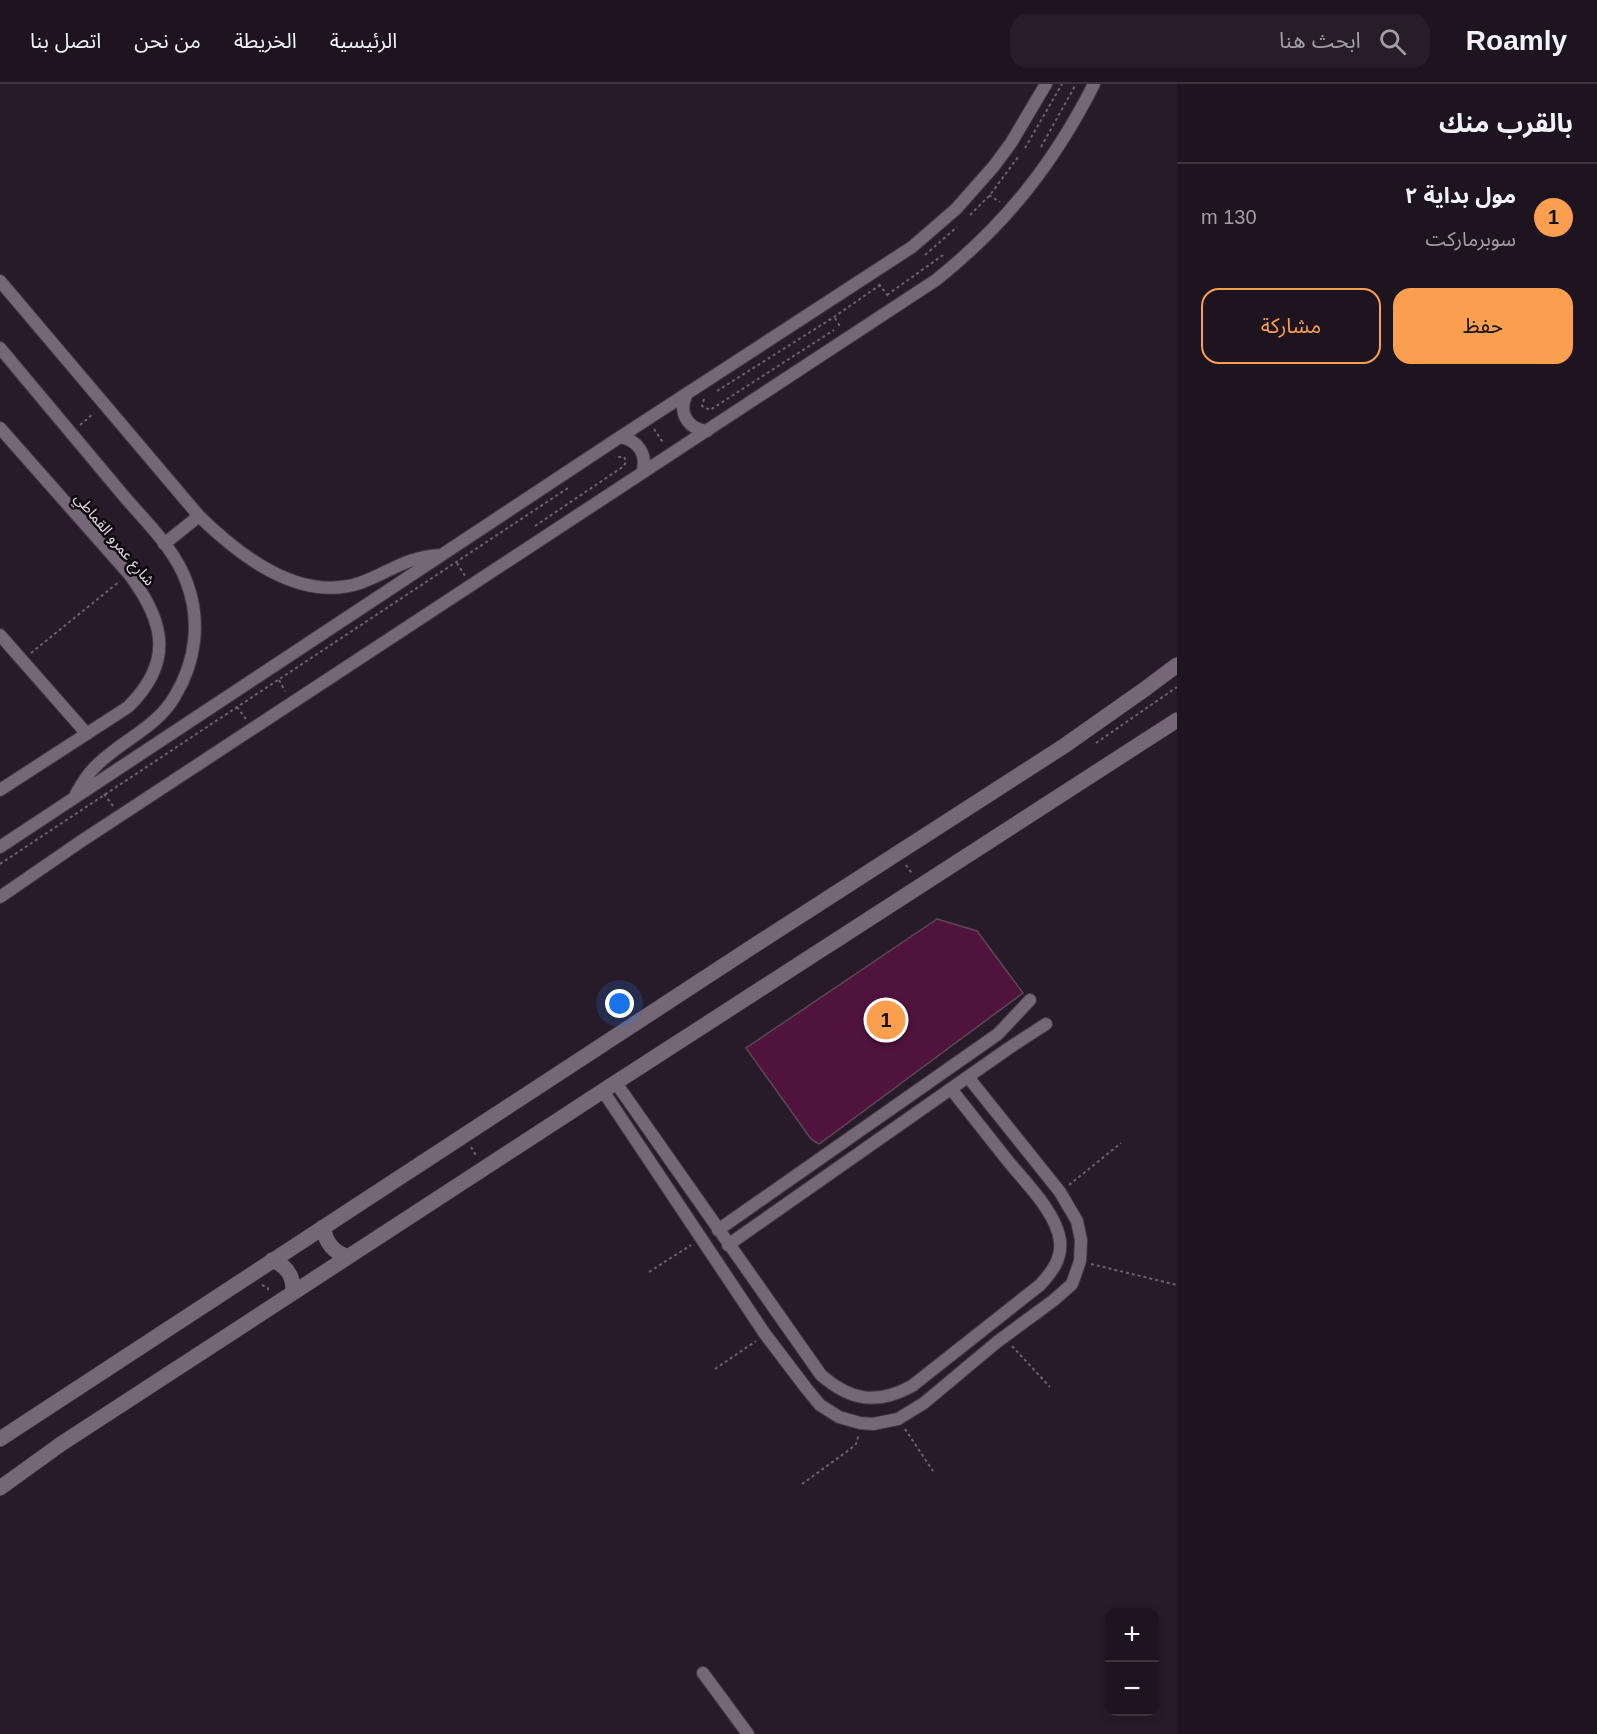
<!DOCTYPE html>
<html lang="ar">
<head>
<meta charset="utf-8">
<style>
  :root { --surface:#1e141f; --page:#261d28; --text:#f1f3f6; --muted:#a19ea4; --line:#3c333d; --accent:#fa9f4f }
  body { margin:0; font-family:Helvetica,"Noto Sans Arabic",sans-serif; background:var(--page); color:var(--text); direction:rtl }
  .controls { position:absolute; right:18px; bottom:18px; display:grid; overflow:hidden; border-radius:12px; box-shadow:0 3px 9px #0003 }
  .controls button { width:54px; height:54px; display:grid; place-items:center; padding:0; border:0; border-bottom:2px solid var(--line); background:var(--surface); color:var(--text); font:30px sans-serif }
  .you { position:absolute; left:620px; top:920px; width:21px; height:21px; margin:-15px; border:4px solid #fff; border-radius:50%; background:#1a73e8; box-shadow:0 0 0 9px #1a73e833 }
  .badge { display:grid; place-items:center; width:39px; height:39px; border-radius:50%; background:var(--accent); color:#111; font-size:20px; font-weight:700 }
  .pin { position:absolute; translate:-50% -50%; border:3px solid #fff; box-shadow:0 2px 6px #0006 }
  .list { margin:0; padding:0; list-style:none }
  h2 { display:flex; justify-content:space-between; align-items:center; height:78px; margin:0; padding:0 24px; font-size:26px }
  h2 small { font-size:20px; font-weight:400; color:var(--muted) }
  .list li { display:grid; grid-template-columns:39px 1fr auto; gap:18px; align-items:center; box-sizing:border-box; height:108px; padding:0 24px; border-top:2px solid var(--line) }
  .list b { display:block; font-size:22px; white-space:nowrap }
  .list p { margin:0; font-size:20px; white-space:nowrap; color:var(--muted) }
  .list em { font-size:20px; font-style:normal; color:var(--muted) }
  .actions { display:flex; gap:12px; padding:18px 24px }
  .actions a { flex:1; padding:14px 0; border:2px solid var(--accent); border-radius:18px; text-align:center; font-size:21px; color:var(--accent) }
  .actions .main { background:var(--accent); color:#111 }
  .icon { flex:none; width:33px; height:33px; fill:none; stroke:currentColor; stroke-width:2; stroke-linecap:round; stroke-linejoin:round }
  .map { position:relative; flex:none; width:1177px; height:1650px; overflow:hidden; direction:ltr }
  header { display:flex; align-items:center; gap:36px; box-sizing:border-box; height:84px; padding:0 30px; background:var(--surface); border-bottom:2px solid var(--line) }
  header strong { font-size:28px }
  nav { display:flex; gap:33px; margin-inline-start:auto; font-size:21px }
  .search { width:420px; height:54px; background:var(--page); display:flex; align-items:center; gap:15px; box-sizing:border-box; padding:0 21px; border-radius:18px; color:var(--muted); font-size:22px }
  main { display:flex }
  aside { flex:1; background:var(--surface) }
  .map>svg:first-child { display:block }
  .building { fill:#50133e; stroke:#5b4853; stroke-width:1.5 }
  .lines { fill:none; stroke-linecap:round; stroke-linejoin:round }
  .minor-casing { stroke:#423944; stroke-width:14 }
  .tertiary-casing { stroke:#423944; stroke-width:16 }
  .path { stroke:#6d616e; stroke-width:2; stroke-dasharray:3 3; stroke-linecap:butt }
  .minor { stroke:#766778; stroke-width:12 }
  .tertiary { stroke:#766778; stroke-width:15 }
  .labels { text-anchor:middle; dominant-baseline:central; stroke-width:5; stroke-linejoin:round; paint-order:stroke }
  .street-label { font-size:15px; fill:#e2d9e3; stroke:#0d080e }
</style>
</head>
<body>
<header>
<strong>Roamly</strong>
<div class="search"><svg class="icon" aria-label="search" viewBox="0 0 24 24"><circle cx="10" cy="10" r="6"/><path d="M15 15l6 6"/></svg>ابحث هنا</div>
<nav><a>الرئيسية</a><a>الخريطة</a><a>من نحن</a><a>اتصل بنا</a></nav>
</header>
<main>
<aside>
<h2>بالقرب منك<small></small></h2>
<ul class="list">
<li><span class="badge">1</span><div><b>مول بداية ۲</b><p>سوبرماركت</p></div><em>130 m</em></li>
</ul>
<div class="actions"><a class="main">حفظ</a><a>مشاركة</a></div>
</aside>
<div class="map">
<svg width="1177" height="1650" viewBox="0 0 1177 1650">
  <rect width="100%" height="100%" fill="#281b29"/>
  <path class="building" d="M937,835L977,847L1023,909L819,1060L811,1055L746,964Z"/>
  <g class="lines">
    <g class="minor-casing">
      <path id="minor" d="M0,197L199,432C239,471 299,519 360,499C391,488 404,473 441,471
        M0,264C41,313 82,362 123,411C146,438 175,465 187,499C201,537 196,577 175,612C157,644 118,658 94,684C86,692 81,701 76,710
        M686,312C678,329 688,345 707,347
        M0,344L129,490C165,538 174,578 128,623L0,706
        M620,353C639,356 648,372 642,389
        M164,460L199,432
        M0,551L87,650
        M0,763L620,353L912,163L956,125L994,82L1011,59L1046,0
        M0,813L80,758L936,196C1006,140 1054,79 1094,0
        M616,999L821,1291C851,1317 877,1321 912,1302L1040,1201C1052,1188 1062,1175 1060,1157C1057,1129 1025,1098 1008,1077C989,1053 970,1029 951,1005
        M603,1007L765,1250L806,1304L820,1321L839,1333L860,1339L873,1340L898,1335L924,1319L997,1258L1054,1216L1072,1200L1080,1177L1081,1156L1077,1137L1060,1108L968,993
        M718,1146L998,950L1030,916
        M728,1161L1009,964L1046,940
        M703,1589L748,1650"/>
    </g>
    <g class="tertiary-casing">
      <path id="tertiary" d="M323,1143C326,1159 333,1168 348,1173
        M272,1176C287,1182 294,1192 293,1209
        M0,1355L752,863L1064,662L1145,605L1177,581
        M0,1404L61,1360C433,1118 803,875 1177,636"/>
    </g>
    <path class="path" d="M1041,63L1076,0
      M1025,64L1062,0
      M989,111L1000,118
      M970,131L990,111L1018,73
      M925,171L957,143
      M879,200L888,212
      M887,211L943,171
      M835,234L841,244
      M717,307L834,233L880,201
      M704,315L702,322L710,326L834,246
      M80,341L94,329
      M654,345L664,360
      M535,442L624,382L626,377L624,373H615
      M457,479L465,492
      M31,569L120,497
      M279,596L285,607
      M237,623L246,635
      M1096,659L1177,603
      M104,710L113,722
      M0,780L568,404
      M906,781L913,791
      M471,1063L477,1073
      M1069,1101L1121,1059
      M1091,1180L1177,1201
      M649,1188L691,1161
      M262,1201L268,1204V1209
      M1012,1262L1050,1303
      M715,1285L756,1257
      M905,1345L933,1387
      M802,1400L849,1366L856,1360L859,1350"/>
    <use href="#minor" class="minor"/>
    <use href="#tertiary" class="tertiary"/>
  </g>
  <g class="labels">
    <g class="street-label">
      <text transform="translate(115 455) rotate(50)">شارع عمرو القماطي</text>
    </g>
  </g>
</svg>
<div class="controls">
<button>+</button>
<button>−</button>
</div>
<div class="you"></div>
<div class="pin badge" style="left:886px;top:936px">1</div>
</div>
</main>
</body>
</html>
